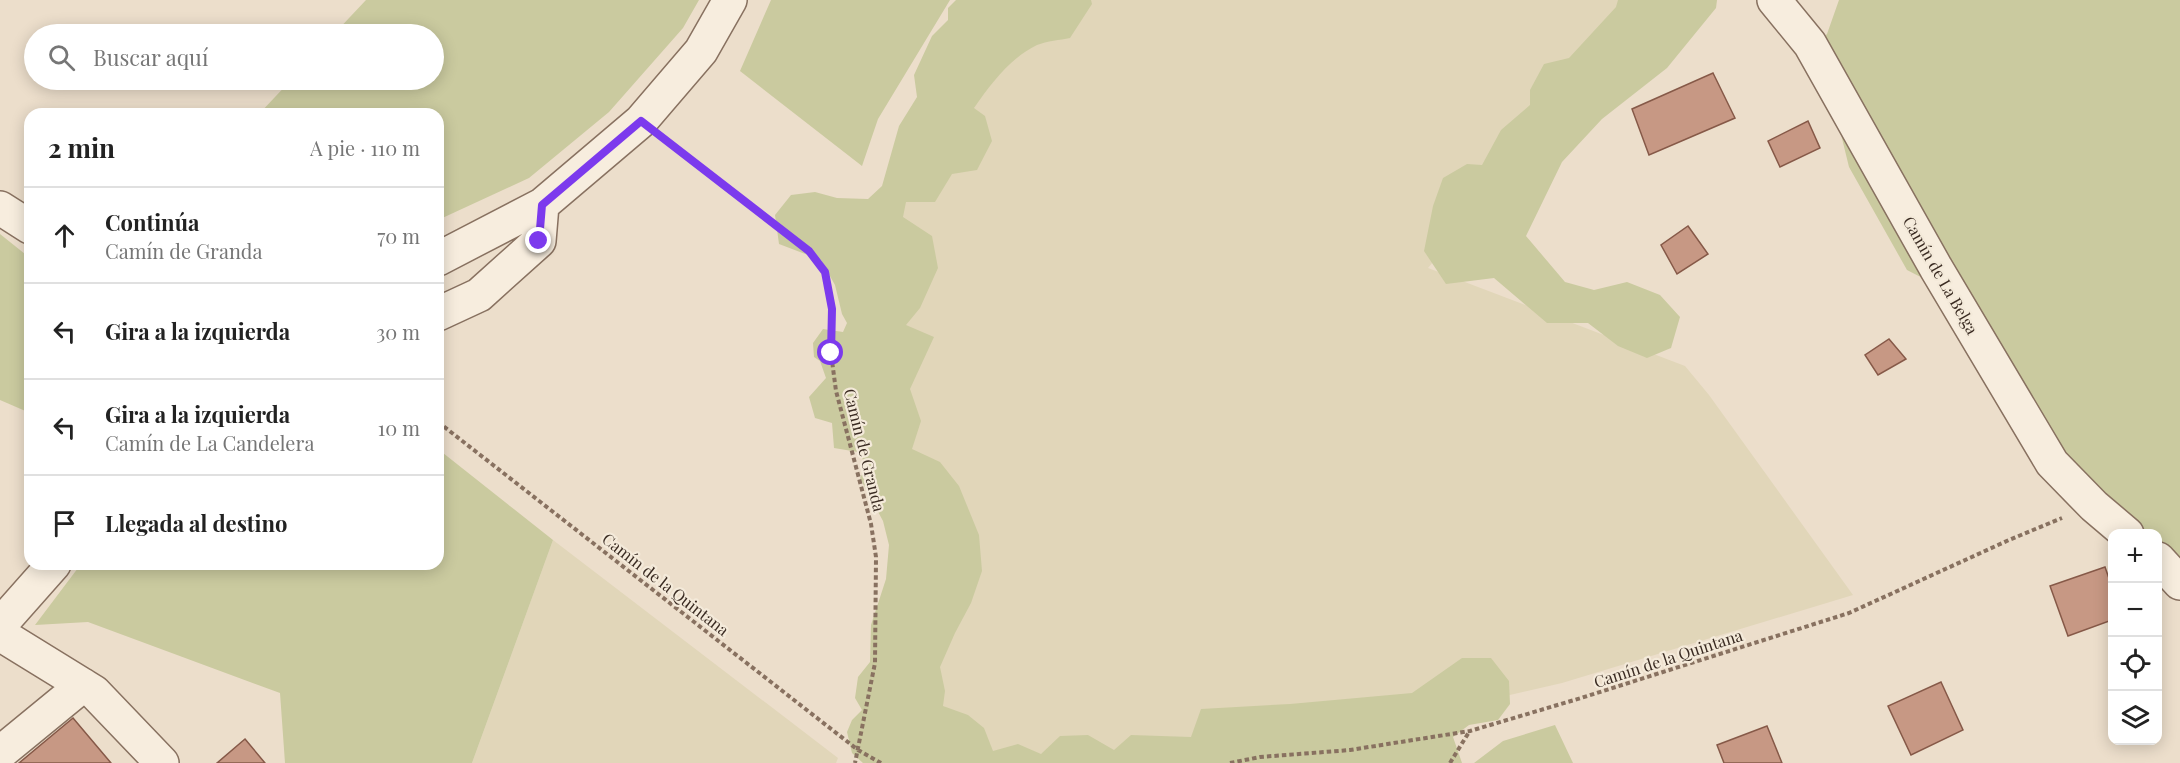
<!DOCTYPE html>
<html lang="es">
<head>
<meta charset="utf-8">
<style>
  :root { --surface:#fff; --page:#f2f2f2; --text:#222; --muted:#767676; --line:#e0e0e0 }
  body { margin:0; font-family:"Playfair Display",serif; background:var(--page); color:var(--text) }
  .controls { position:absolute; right:18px; bottom:18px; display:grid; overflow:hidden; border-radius:12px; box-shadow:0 3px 15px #0003 }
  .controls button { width:54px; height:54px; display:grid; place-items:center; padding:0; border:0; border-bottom:2px solid var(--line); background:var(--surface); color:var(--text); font:30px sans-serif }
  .stop { position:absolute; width:18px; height:18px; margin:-14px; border:4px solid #7c3aed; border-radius:50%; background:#fff }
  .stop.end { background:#7c3aed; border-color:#fff; box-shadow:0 2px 6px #0008 }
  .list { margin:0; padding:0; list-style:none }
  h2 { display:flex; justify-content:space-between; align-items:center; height:78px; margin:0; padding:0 24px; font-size:26px }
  h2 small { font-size:20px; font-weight:400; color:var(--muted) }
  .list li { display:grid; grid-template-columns:39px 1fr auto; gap:18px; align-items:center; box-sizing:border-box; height:96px; padding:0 24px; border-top:2px solid var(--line) }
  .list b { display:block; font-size:22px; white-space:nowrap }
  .list p { margin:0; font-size:20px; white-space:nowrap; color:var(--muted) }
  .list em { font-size:20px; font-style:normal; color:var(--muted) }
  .icon { flex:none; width:33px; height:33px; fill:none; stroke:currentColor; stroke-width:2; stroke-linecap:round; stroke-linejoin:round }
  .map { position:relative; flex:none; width:2180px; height:763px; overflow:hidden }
  .search { position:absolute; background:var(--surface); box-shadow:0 3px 15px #0003; left:24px; top:24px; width:420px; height:66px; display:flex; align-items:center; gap:15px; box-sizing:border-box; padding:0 21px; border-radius:33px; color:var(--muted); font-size:22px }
  .panel { position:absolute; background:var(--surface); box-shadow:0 3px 15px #0003; left:24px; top:108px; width:420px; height:462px; border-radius:18px }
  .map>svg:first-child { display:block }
  .farmland { fill:#e1d6b9 }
  .green { fill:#caca9f }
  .building { fill:#c79884; stroke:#865948; stroke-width:1.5 }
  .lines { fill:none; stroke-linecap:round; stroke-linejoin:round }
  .minor-casing { stroke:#887160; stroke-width:36 }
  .path { stroke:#887160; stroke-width:4; stroke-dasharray:4.5 3; stroke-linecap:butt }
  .minor { stroke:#f7edde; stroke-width:33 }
  .route { stroke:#7c3aed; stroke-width:8 }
  .labels { text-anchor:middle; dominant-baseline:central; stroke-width:4.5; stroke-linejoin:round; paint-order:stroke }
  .street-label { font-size:16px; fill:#3a2b22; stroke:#f4eada }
</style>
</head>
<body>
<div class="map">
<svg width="2180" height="763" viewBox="0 0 2180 763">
  <rect width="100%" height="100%" fill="#ecdecb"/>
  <path class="farmland" d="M983,0H1650L1428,268L1685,366L1709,395L1853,595L1562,683L1432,713L1221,743L933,763L902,668L878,222Z
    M553,540L838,758L836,763H472Z"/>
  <path class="green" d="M366,0H699L683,28L609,112L529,178L438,220V114H259L291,80H434V34H334Z
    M771,0H950L878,119L862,166L740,71Z
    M956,0H1091L1092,4L1070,38C1060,40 1047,41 1037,45C1010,58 991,84 974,108L985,116L992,141L977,170L952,174L935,202H906L903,217L932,236L938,268L920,308L906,325L934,337L910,389L921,421L912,449L940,462L959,486L979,535L982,571L971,603L955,633L940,667L945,691L943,706L968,715L984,728L993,751L1018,744L1041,754L1060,736L1088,735L1114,750L1131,735L1191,737L1201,709L1290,704L1412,693L1462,658H1491L1509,681L1510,704L1498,720L1469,725L1453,737L1462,763H863L852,753L847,732L852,720L862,710L855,698L858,677L870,662L871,625L886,579L889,545L883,521L860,478L867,466L858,452L834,448L832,423L815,418L809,397L826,378L820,361L814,357L813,343L823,329L843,332L847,323L842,314L835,285L821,260L779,244L775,215L791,195L815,192L837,198L868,199L882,186L899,126L917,97L914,75L932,36L948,20V8Z
    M1618,0H1717L1716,8L1667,68L1602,119L1562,162L1526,236L1565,282L1594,290L1627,282L1660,295L1680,317L1671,348L1647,358L1618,346L1588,323H1547L1494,278L1446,284L1424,251L1433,206L1443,178L1467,164L1482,165L1501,130L1530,105V90L1544,64L1569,58L1616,7Z
    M1839,0H2180V557L2158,546V534L2130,533L2115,527L1938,286L1907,270L1849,167L1836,114L1814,47L1827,34Z
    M0,234L30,258V413L0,400Z
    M438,449L553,540L472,763H285L280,693L88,622L35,625L81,564H438Z
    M1555,725L1573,763H1474L1503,741Z"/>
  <path class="building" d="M1713,73L1735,118L1649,155L1632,109Z
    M1808,121L1820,148L1780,167L1768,141Z
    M1688,226L1708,254L1677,274L1661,245Z
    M1889,339L1906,359L1878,375L1865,355Z
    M2105,567L2112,587V620L2068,636L2050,586Z
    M1941,682L1963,730L1911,755L1888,706Z
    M73,718L111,763H19Z
    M1767,726L1782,763H1724L1717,745Z
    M245,739L265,763H217Z"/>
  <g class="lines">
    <g class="minor-casing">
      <path id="minor" d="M1774,0L1810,44L1936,268L2052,463L2094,506L2127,534
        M0,208L30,227
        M438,259L542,205L641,121L701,51L730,0
        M438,314L479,295L539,241L542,205
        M2158,559L2180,583
        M0,625L54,564
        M0,634L94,692L162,763
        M0,753L83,685"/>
    </g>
    <path class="path" d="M665,140L809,251L825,272L833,309L831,353L836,391L871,524L876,557L875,663L855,763
      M438,422L858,750L881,763
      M1230,763L1260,757L1350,750L1470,731L1581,698L1849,613L2009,540L2062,518
      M1450,763L1469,732"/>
    <use href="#minor" class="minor"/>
  </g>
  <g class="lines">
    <path class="route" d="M539,241L542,205L641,121L809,251L825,272L832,309L831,353"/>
  </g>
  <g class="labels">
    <g class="street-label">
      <text transform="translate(1941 275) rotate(60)">Camín de La Belga</text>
      <text transform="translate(865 450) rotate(76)">Camín de Granda</text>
      <text transform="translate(666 584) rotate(38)">Camín de la Quintana</text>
      <text transform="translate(1668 658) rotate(-18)">Camín de la Quintana</text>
    </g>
  </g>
</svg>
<div class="controls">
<button>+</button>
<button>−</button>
<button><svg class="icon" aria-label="locate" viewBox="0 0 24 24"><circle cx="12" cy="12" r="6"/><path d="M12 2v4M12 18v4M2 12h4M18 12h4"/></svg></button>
<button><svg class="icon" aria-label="layers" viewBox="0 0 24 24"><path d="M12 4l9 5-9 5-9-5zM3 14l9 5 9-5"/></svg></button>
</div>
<div class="stop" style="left:831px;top:353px"></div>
<div class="stop end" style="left:539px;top:241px"></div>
<div class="search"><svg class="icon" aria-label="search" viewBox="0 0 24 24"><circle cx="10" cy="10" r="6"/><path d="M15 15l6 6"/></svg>Buscar aquí</div>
<section class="panel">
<h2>2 min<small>A pie · 110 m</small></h2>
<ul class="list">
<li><svg class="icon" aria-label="ahead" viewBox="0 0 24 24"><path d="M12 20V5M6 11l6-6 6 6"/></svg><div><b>Continúa</b><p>Camín de Granda</p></div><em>70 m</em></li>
<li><svg class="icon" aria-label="left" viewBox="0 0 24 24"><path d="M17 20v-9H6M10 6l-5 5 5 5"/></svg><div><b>Gira a la izquierda</b></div><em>30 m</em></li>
<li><svg class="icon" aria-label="left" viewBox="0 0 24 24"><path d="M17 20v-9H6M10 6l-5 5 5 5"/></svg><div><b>Gira a la izquierda</b><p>Camín de La Candelera</p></div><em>10 m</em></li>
<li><svg class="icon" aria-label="arrive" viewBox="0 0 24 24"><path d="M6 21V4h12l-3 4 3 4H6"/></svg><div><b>Llegada al destino</b></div></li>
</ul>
</section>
</div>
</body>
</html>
